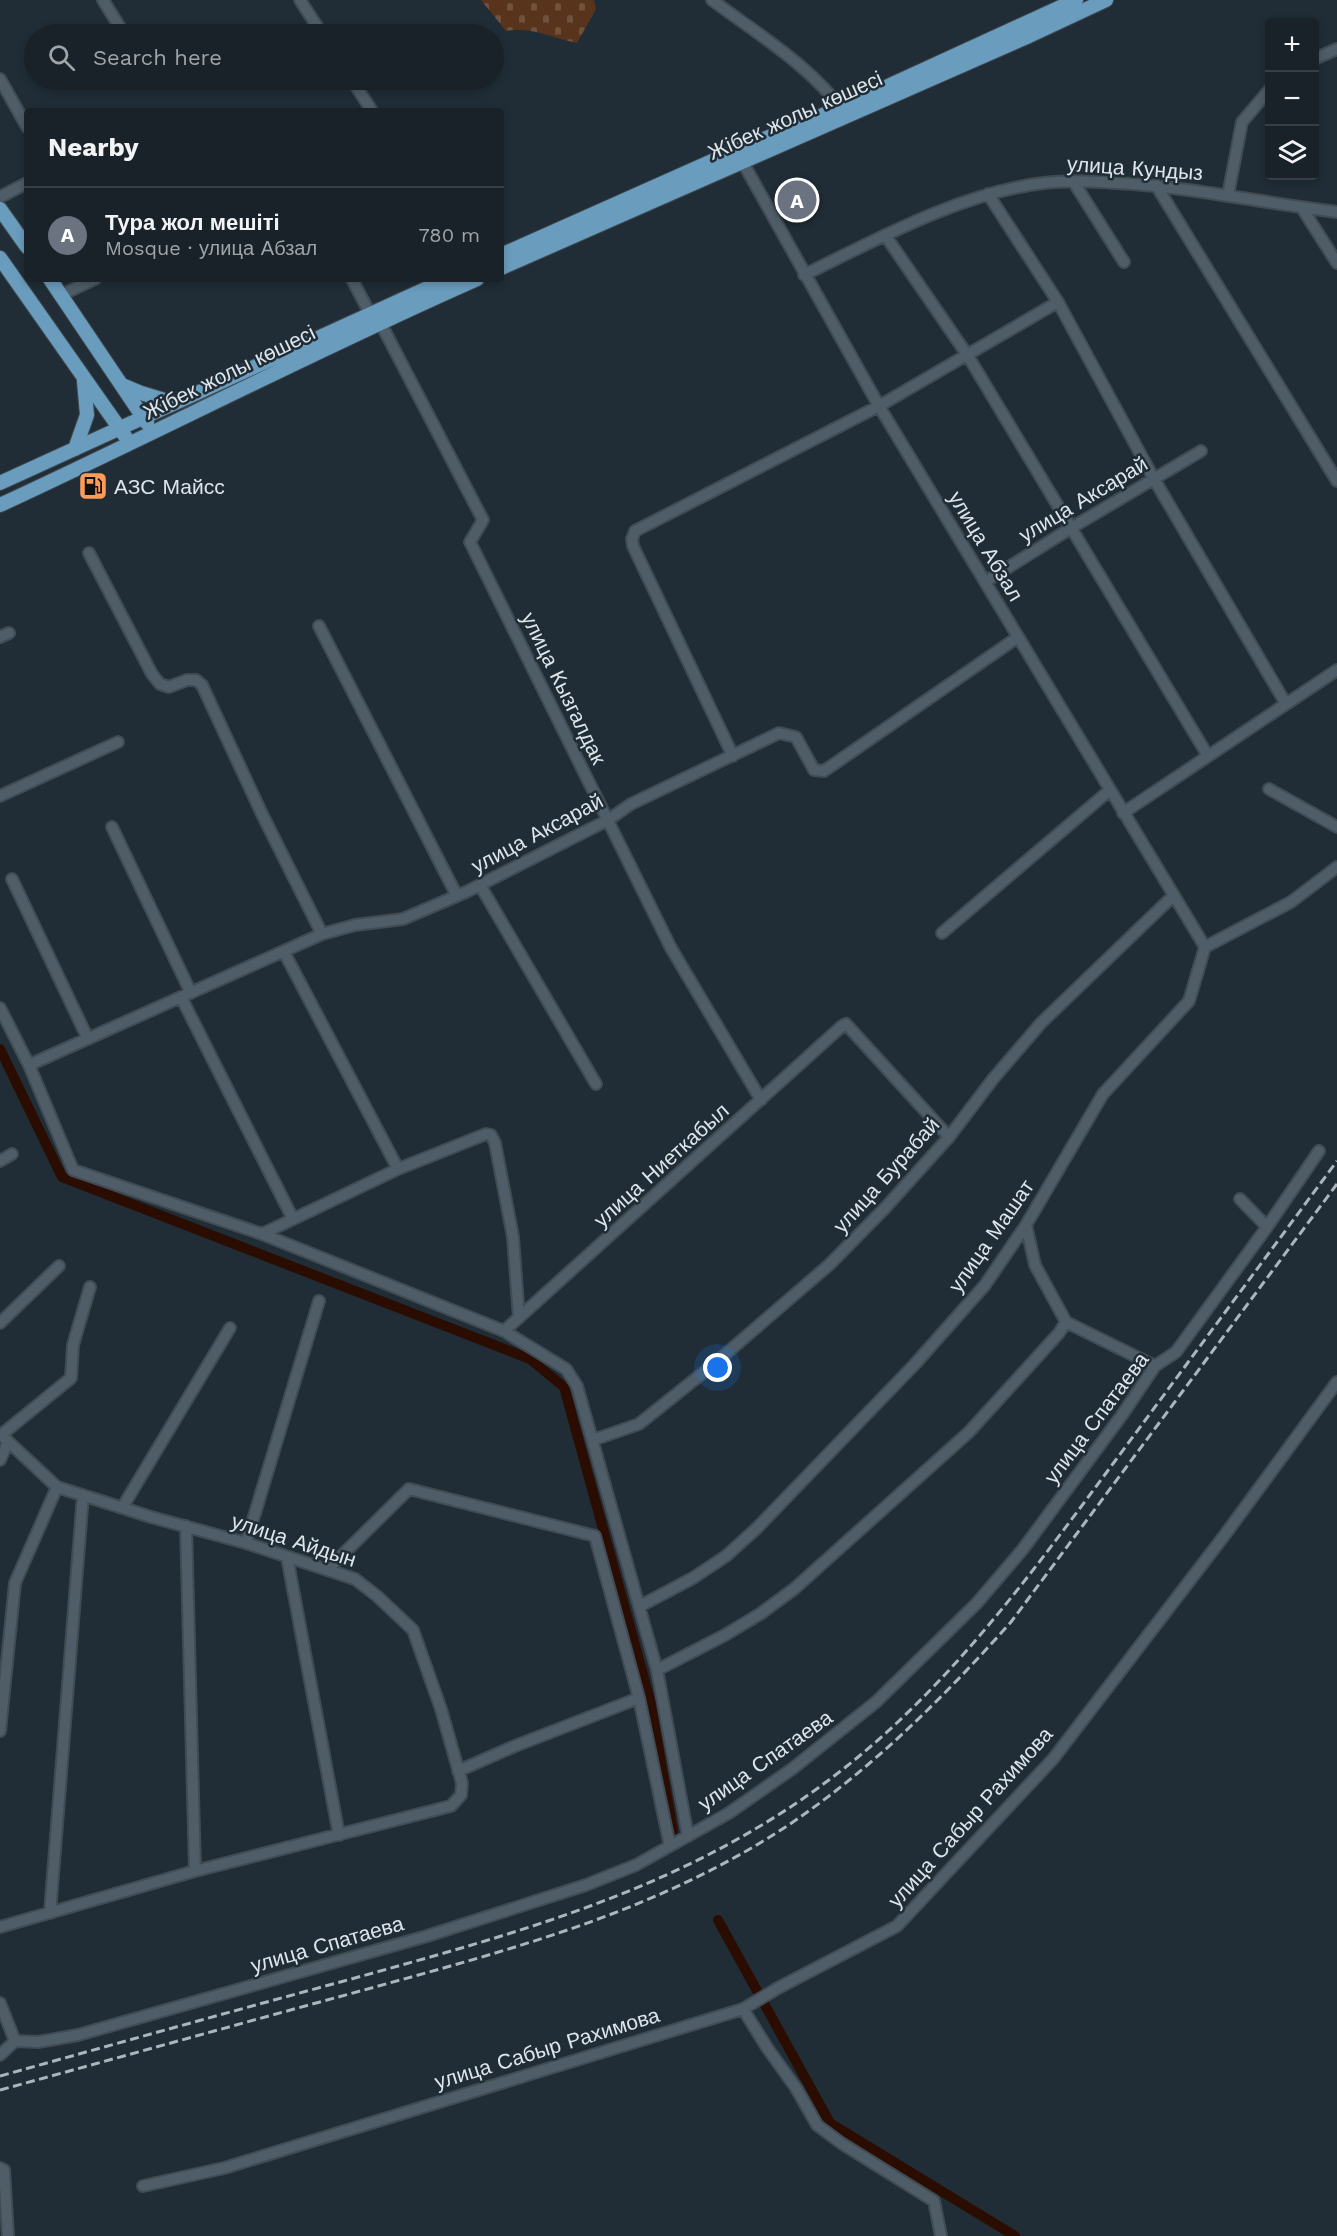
<!DOCTYPE html>
<html lang="en">
<head>
<meta charset="utf-8">
<style>
  :root { --surface:#182228; --page:#252f34; --text:#f1f3f6; --muted:#9fa4a8; --line:#363f45; --accent:#bca0f2 }
  body { margin:0; font-family:"Work Sans",sans-serif; background:var(--page); color:var(--text) }
  .controls { position:absolute; right:18px; top:18px; display:grid; overflow:hidden; border-radius:6px; box-shadow:0 3px 9px #0003 }
  .controls button { width:54px; height:54px; display:grid; place-items:center; padding:0; border:0; border-bottom:2px solid var(--line); background:var(--surface); color:var(--text); font:30px sans-serif }
  .you { position:absolute; left:718px; top:1368px; width:21px; height:21px; margin:-15px; border:4px solid #fff; border-radius:50%; background:#1a73e8; box-shadow:0 0 0 9px #1a73e833 }
  .badge { display:grid; place-items:center; width:39px; height:39px; border-radius:50%; background:var(--accent); color:#fff; font-size:20px; font-weight:700 }
  .pin { position:absolute; translate:-50% -50%; border:3px solid #fff; box-shadow:0 2px 6px #0006 }
  .list { margin:0; padding:0; list-style:none }
  h2 { display:flex; justify-content:space-between; align-items:center; height:78px; margin:0; padding:0 24px; font-size:26px }
  h2 small { font-size:20px; font-weight:400; color:var(--muted) }
  .list li { display:grid; grid-template-columns:39px 1fr auto; gap:18px; align-items:center; box-sizing:border-box; height:96px; padding:0 24px; border-top:2px solid var(--line) }
  .list b { display:block; font-size:22px; white-space:nowrap }
  .list p { margin:0; font-size:20px; white-space:nowrap; color:var(--muted) }
  .list em { font-size:20px; font-style:normal; color:var(--muted) }
  .icon { flex:none; width:33px; height:33px; fill:none; stroke:currentColor; stroke-width:2; stroke-linecap:round; stroke-linejoin:round }
  .map { position:relative; flex:none; width:1337px; height:2236px; overflow:hidden }
  .search { position:absolute; background:var(--surface); box-shadow:0 3px 9px #0003; left:24px; top:24px; width:480px; height:66px; display:flex; align-items:center; gap:15px; box-sizing:border-box; padding:0 21px; border-radius:33px; color:var(--muted); font-size:22px }
  .panel { position:absolute; background:var(--surface); box-shadow:0 3px 9px #0003; left:24px; top:108px; width:480px; height:174px; border-radius:6px }
  .map>svg:first-child { display:block }
  .cemetery { fill:url(#cemetery-stones) }
  .lines { fill:none; stroke-linecap:round; stroke-linejoin:round }
  .canal { stroke:#2a0d00; stroke-width:10 }
  .minor-casing { stroke:#404b53; stroke-width:14 }
  .major-casing { stroke:#404b53; stroke-width:16 }
  .minor { stroke:#4e5d67; stroke-width:10 }
  .major { stroke:#6a9dbd; stroke-width:14 }
  .rail { stroke:#abb5bb; stroke-width:3; stroke-dasharray:9 4.5; stroke-linecap:butt }
  .labels { text-anchor:middle; dominant-baseline:central; stroke-width:5; stroke-linejoin:round; paint-order:stroke }
  .street-label { font-size:21px; fill:#dde5eb; stroke:#202d36 }
  .poi-label { font-size:21px; fill:#dde5eb; stroke:#202d36; text-anchor:start }
</style>
</head>
<body>
<div class="map">
<svg width="1337" height="2236" viewBox="0 0 1337 2236">
  <defs>
    <pattern id="cemetery-stones" width="16" height="16" patternUnits="userSpaceOnUse" patternTransform="scale(1.5)"><rect width="16" height="16" fill="#57341b"/><path d="M2 7V4a2 2 0 0 1 4 0v3zM10 15v-3a2 2 0 0 1 4 0v3z" fill="#6f513c"/></pattern>
  </defs>
  <rect width="100%" height="100%" fill="#202d36"/>
  <path class="cemetery" d="M481,0H594L596,9L577,43C553,39 531,26 506,31Z"/>
  <g class="lines">
    <path class="canal" d="M0,1049L62,1177L530,1359L564,1387L650,1700L673,1831
      M718,1920L830,2123L1015,2236"/>
    <g class="minor-casing">
      <path id="minor" d="M103,0L124,34
        M300,0L322,34
        M712,0C756,33 814,68 844,113
        M1314,59L1337,49
        M0,79L27,127
        M150,80L151,81
        M352,80L372,111
        M742,161L879,406L1205,947
        M1073,181L1124,262
        M1156,185L1337,481
        M988,194L1058,302L1154,479L1286,704
        M1228,195L1242,122L1270,89
        M0,197L27,183
        M1302,208L1337,263
        M885,235L968,356L1208,756
        M804,275C877,239 963,192 1044,183C1068,180 1093,181 1117,183C1191,187 1263,203 1337,212
        M352,279L370,314
        M61,295L95,279
        M380,322L483,520L470,542L671,948L761,1100
        M89,553L152,674L160,684L169,687L187,680H196L202,685L262,814L322,934
        M985,582L1071,528L1201,451
        M319,626L457,896
        M0,637L9,633
        M733,756L633,546L632,539L635,531L879,406L1058,302
        M1269,789L1337,827
        M0,796L118,742
        M1123,813L1337,670
        M112,827L191,993
        M12,879L88,1039
        M480,885L596,1084
        M942,933L1110,790
        M284,952L398,1169
        M181,997L293,1219
        M0,1008L29,1065L73,1170L262,1234L504,1331L566,1369L577,1386L657,1670L688,1836
        M29,1065L322,934L355,925L403,919L466,892L608,820L631,804L779,733L796,737L814,770L824,771L1018,637
        M0,1161L12,1154
        M1240,1199L1267,1227
        M262,1234L398,1169L486,1134L491,1135L495,1143L513,1237L519,1318
        M1066,1322L1155,1366
        M0,1323L59,1266
        M504,1331L842,1026L846,1024L949,1137
        M0,1434L57,1487L151,1517L246,1543L355,1579L377,1596L413,1630L441,1709L462,1783L461,1795L451,1806L195,1871L0,1927
        M1,1435L71,1378L73,1345L90,1287
        M593,1440L639,1424L714,1364L830,1264L885,1208L949,1137L993,1079L1041,1023L1173,896
        M0,1460L8,1442
        M122,1508L230,1328
        M186,1526L195,1871
        M246,1543L319,1301
        M287,1557L339,1835
        M327,1570L409,1489L595,1536L639,1698L670,1846
        M640,1606L693,1578L726,1556L756,1529L915,1364L985,1285L1026,1225L1103,1094L1189,1001L1205,947L1291,902L1337,867
        M657,1670L725,1635L760,1614L794,1589L969,1432L1059,1333L1066,1322L1035,1265L1026,1225
        M0,1731L15,1583L57,1487
        M458,1771L515,1746L639,1698
        M50,1913L83,1495
        M0,2003L15,2041
        M743,2009L768,2049L796,2088L817,2125L841,2143L934,2201L941,2236
        M0,2055L15,2041L38,2042L78,2035L427,1936L586,1885L636,1865L729,1813L792,1769L876,1702L977,1603L1023,1549L1122,1415L1155,1366L1176,1352L1267,1227L1319,1151
        M0,2168L4,2170L8,2236
        M143,2186L224,2168L743,2009L778,1988L897,1926L1053,1759L1224,1536L1337,1382"/>
    </g>
    <g class="major-casing">
      <path id="major" d="M0,209L27,247
        M501,255L737,150L840,108L1076,0
        M0,258L125,436
        M501,268L1029,36L1106,0
        M50,279L147,423
        M122,385L141,393L174,403
        M75,449L87,415L84,381
        M0,483L447,279
        M0,505C160,431 316,350 477,279"/>
    </g>
    <use href="#minor" class="minor"/>
    <use href="#major" class="major"/>
    <path class="rail" d="M0,2076C115,2044 229,2012 344,1981C525,1931 696,1886 847,1766C954,1681 1034,1570 1115,1461C1189,1361 1263,1261 1337,1161
      M0,2090C121,2057 242,2023 364,1990C516,1948 660,1911 793,1822C875,1766 945,1696 1011,1622L1337,1184"/>
  </g>
  <defs>
    <g id="fuel-square" transform="scale(1.5)"><rect x="-9" y="-9" width="18" height="18" rx="4" fill="#fe9c57" stroke="#202d36"/><path d="M-5.5-6h7V0h2V4h1.3V-2.5L3-4.5l.8-.8L6-3V5H2.5V1h-1V6h-7ZM-4.2-4.7v3.2H.2V-4.7Z" fill="#111"/></g>
  </defs>
  <g fill-rule="evenodd">
    <use href="#fuel-square" x="93" y="486"/>
  </g>
  <g class="labels">
    <g class="street-label">
      <text transform="translate(795 115) rotate(-24)">Жібек жолы көшесі</text>
      <text transform="translate(1135 168) rotate(4)">улица Кундыз</text>
      <text transform="translate(229 372) rotate(-26)">Жібек жолы көшесі</text>
      <text transform="translate(1083 499) rotate(-31)">улица Аксарай</text>
      <text transform="translate(986 546) rotate(59)">улица Абзал</text>
      <text transform="translate(564 688) rotate(64)">улица Кызгалдак</text>
      <text transform="translate(537 833) rotate(-28)">улица Аксарай</text>
      <text transform="translate(661 1165) rotate(-42)">улица Ниеткабыл</text>
      <text transform="translate(886 1175) rotate(-48)">улица Бурабай</text>
      <text transform="translate(991 1236) rotate(-55)">улица Машат</text>
      <text transform="translate(1096 1418) rotate(-53)">улица Спатаева</text>
      <text transform="translate(294 1540) rotate(18)">улица Айдын</text>
      <text transform="translate(765 1760) rotate(-35)">улица Спатаева</text>
      <text transform="translate(970 1817) rotate(-48)">улица Сабыр Рахимова</text>
      <text transform="translate(327 1944) rotate(-16)">улица Спатаева</text>
      <text transform="translate(547 2048) rotate(-17)">улица Сабыр Рахимова</text>
    </g>
    <g class="poi-label">
      <text x="114" y="486">АЗС Майсс</text>
    </g>
  </g>
</svg>
<div class="controls">
<button>+</button>
<button>−</button>
<button><svg class="icon" aria-label="layers" viewBox="0 0 24 24"><path d="M12 4l9 5-9 5-9-5zM3 14l9 5 9-5"/></svg></button>
</div>
<div class="you"></div>
<div class="pin badge" style="left:797px;top:200px;background:#6b7280">A</div>
<div class="search"><svg class="icon" aria-label="search" viewBox="0 0 24 24"><circle cx="10" cy="10" r="6"/><path d="M15 15l6 6"/></svg>Search here</div>
<section class="panel">
<h2>Nearby<small></small></h2>
<ul class="list">
<li><span class="badge" style="background:#6b7280">A</span><div><b>Тура жол мешіті</b><p>Mosque · улица Абзал</p></div><em>780 m</em></li>
</ul>
</section>
</div>
</body>
</html>
